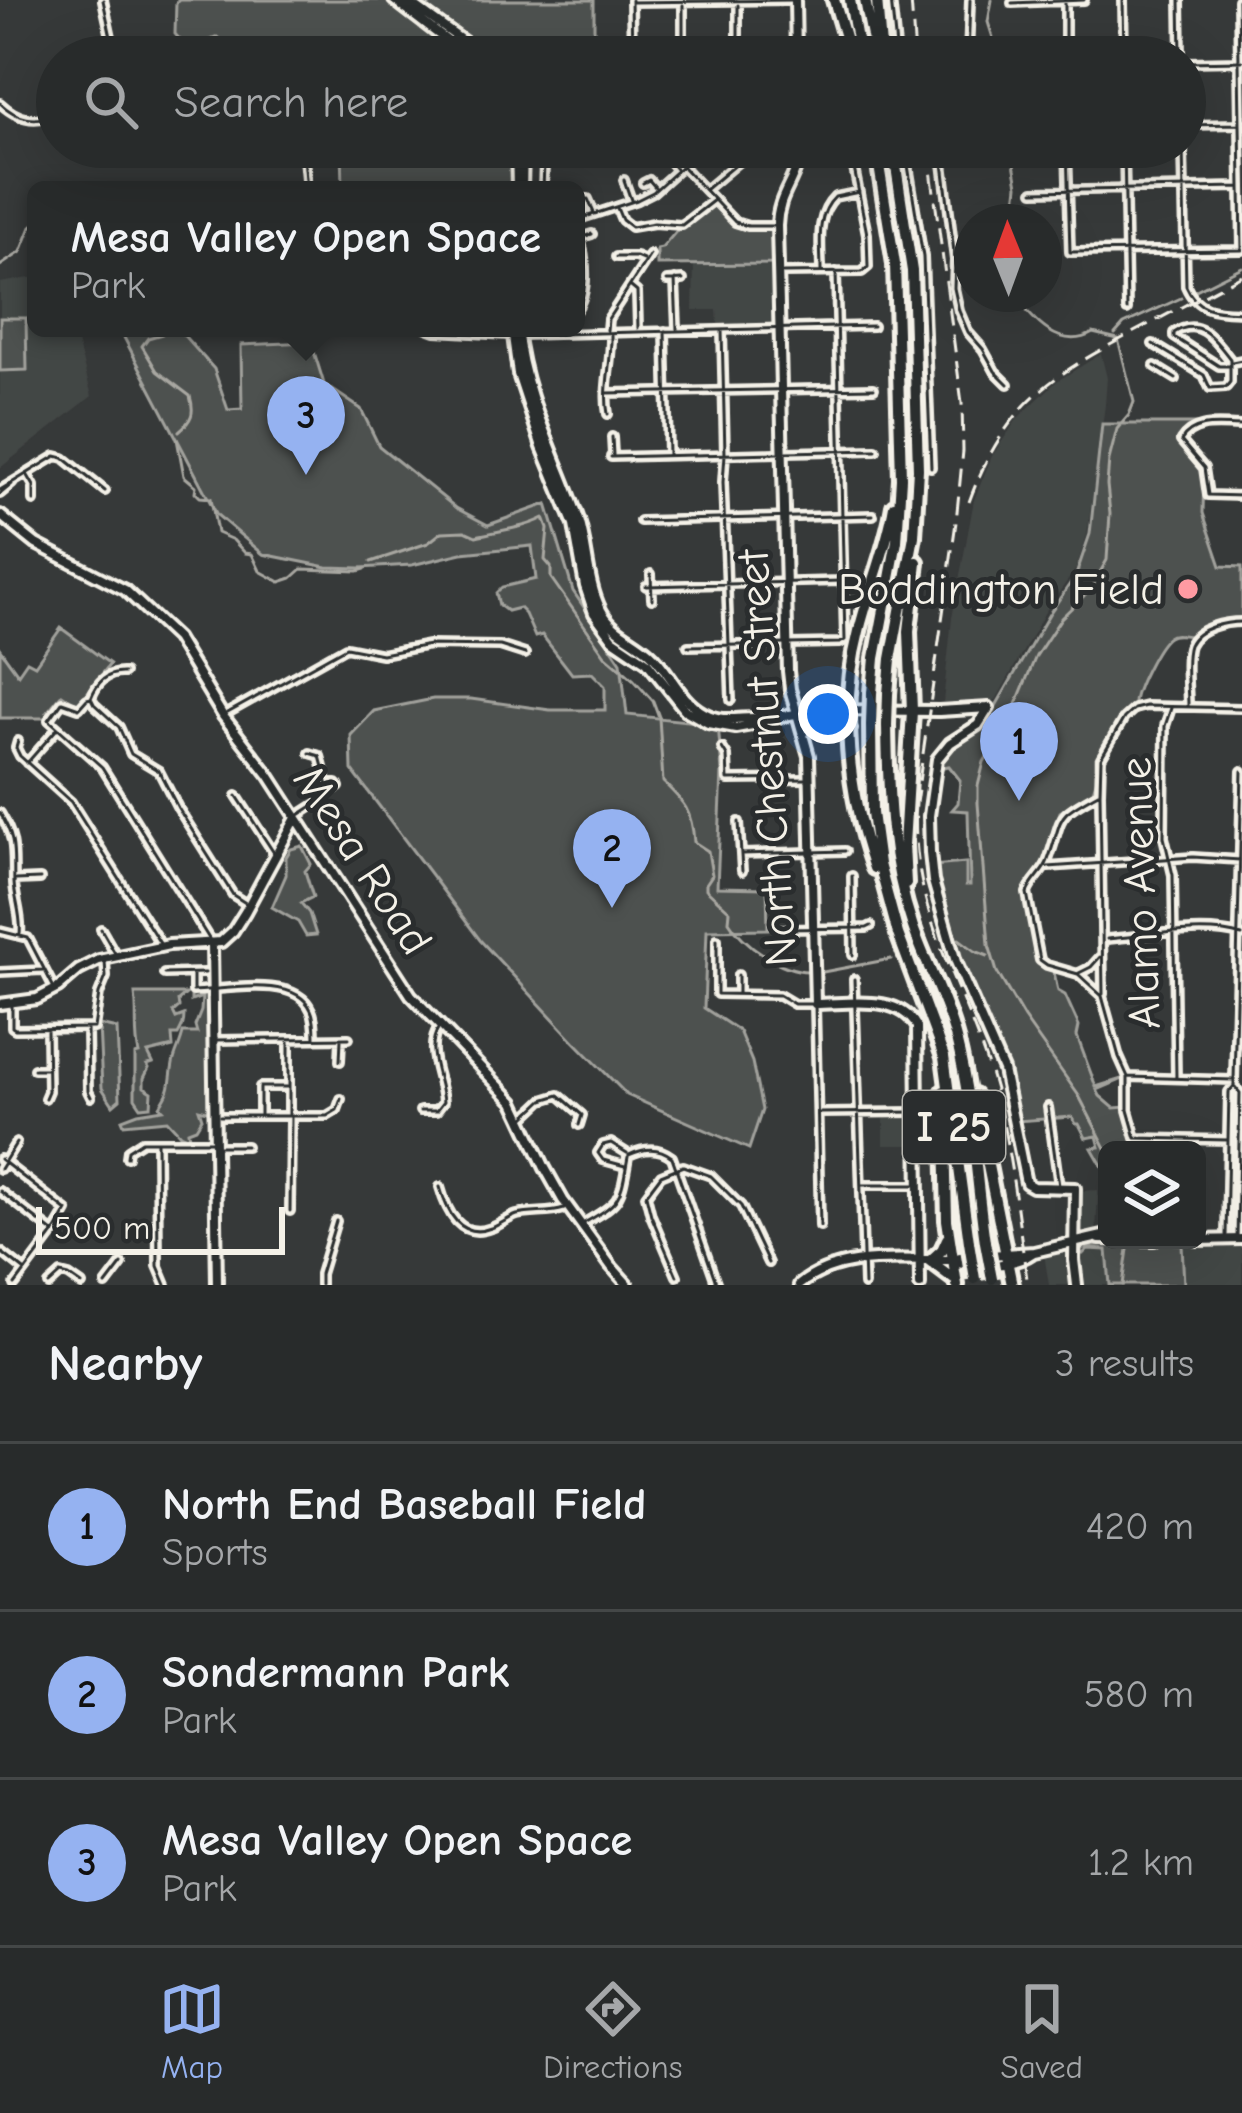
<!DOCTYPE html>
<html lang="en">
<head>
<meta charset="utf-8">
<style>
  :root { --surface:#282b2b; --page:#303333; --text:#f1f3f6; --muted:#a5a7a9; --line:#444747; --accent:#95b2f1 }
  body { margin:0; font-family:"Comic Neue",sans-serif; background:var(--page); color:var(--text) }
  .controls { position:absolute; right:36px; bottom:36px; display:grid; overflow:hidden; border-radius:18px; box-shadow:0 12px 48px #0002 }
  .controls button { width:108px; height:108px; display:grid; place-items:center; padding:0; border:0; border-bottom:3px solid var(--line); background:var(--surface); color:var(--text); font:60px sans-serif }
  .compass { position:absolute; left:954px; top:204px; width:108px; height:108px; border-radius:50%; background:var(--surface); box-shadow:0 12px 48px #0002; rotate:359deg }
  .scale { position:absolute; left:36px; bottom:30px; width:249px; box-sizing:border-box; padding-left:12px; border:6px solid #f4f1e8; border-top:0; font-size:33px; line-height:42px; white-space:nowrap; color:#f4f1e8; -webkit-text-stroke:9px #2a2d2e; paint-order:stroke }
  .you { position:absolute; left:828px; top:714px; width:42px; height:42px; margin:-30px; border:9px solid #fff; border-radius:50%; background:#1a73e8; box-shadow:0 0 0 18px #1a73e833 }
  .badge { display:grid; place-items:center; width:78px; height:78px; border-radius:50%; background:var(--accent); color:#111; font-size:39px; font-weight:700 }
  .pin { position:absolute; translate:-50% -99px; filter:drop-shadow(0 3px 6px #0008) }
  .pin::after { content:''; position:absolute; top:63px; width:42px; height:36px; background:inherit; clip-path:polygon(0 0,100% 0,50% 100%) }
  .popup { position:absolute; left:27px; top:181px; width:558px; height:156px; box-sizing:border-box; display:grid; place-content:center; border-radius:18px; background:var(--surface); filter:drop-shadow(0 3px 9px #0005); font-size:39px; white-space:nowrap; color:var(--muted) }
  .popup b { font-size:45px; color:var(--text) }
  .popup::after { content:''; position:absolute; left:50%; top:100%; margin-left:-24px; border:24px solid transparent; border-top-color:var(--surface) }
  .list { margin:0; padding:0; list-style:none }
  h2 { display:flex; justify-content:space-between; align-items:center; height:156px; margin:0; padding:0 48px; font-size:51px }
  h2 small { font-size:39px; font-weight:400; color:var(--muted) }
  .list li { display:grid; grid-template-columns:78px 1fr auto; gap:36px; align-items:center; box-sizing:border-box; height:168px; padding:0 48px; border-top:3px solid var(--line) }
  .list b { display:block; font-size:45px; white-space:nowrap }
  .list p { margin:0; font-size:39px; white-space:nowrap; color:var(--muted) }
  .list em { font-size:39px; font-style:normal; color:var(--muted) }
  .icon { flex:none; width:66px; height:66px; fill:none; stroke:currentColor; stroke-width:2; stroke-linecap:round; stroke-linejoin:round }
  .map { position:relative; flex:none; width:1242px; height:1285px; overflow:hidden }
  .search { position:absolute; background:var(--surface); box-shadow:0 12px 48px #0002; left:36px; right:36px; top:36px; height:132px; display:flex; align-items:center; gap:30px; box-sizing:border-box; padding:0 42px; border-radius:66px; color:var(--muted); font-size:45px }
  .sheet { height:660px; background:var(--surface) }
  nav { display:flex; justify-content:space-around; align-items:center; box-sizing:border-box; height:168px; border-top:3px solid var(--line); background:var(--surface); font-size:33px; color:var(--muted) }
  nav a { display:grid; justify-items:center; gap:6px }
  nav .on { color:var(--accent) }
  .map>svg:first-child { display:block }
  .built { fill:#434645 }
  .green { fill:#4e514f; stroke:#a1a19c; stroke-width:3 }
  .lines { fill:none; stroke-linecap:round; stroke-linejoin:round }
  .stream { stroke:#a8a7a1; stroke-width:3 }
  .street-casing { stroke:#f4f1e8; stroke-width:12 }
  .secondary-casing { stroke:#f4f1e8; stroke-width:16 }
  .highway-casing { stroke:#f4f1e8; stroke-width:20 }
  .street { stroke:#2a2d2e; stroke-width:3 }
  .secondary { stroke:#2a2d2e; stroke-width:8 }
  .highway { stroke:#2a2d2e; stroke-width:10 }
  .rail { stroke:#f4f1e8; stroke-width:3; stroke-dasharray:18 9; stroke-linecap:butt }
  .highway-bridge-casing { stroke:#f4f1e8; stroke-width:20; stroke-linecap:butt }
  .highway-bridge { stroke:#2a2d2e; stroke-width:10 }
  .poi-dot { fill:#ff9aa2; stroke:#2a2d2e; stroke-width:4.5 }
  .labels { text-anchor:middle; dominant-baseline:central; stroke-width:10; stroke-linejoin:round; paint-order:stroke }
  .shield { fill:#2a2d2e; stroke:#b7b6b0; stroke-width:3 }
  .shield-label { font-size:42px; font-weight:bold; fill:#f4f1e8 }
  .poi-label { font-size:45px; fill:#f4f1e8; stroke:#2a2d2e; text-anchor:end }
  .street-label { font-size:45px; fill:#f4f1e8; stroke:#2a2d2e }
</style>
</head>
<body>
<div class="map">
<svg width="1242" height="1285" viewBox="0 0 1242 1285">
  <rect width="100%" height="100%" fill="#363939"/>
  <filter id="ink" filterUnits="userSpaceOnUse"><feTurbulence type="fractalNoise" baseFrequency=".00833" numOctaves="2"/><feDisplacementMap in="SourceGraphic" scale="24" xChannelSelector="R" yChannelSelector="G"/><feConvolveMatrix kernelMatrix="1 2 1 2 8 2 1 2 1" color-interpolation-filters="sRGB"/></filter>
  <g filter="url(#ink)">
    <path class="built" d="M694,264H775L776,325L718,327L717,310H693Z
      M36,277V328H73L92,396L0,468V283Z
      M1101,354L1107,378L1105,405L1087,535L1076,569L1045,612L996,700L988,703L943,702L952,618L974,500L992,456L1018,418L1057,381Z
      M884,1115H915V1145H884Z
      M1098,1190L1096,1231L1107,1232L1110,1285H1049L1044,1254L1077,1246V1191Z
      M1182,1244L1242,1245V1285H1145Z"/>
    <path class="green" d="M179,0H388L463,57H288L283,53L241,57L218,37L188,49L175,34L176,3Z
      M434,0H594V57H485L468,37L427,8Z
      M342,147H513L512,190L343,189Z
      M714,204L739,227L773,229L775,264L657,265V249L662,248L679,228L689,225Z
      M0,318H26L27,370L0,371Z
      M119,328H177L214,369L228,410L242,409L241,345L311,342L324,384L361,409L379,446L456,508L488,525L547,504L573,591L621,662L627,715L718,724L722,772L717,887L767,888L768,929L707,930L704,1008L739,1031L752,1062L762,1110L749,1149L627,1095L574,1041L480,940L352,770L351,735L374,711L433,699H471L550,710H605V686L592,673L572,674L542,635L535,637L525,614L519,608L507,611L499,605L496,593L502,587L536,579L532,546L462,553L412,565L360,568L327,567L263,554L217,515Z
      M1102,424H1198L1181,434L1179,442L1200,464L1204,473L1203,513L1221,566L1242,567V620C1220,619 1215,628 1196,635C1187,638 1176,631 1168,637C1157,644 1133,692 1134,705C1118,723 1112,744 1096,758L1097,778L1093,791L1060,812L1044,864L1027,885L1026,892L1035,955L1040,964L1054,972L1058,991L1065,995L1079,1026L1077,1036L1096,1087L1125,1078L1097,1090L1100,1096L1114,1108L1126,1107L1137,1150H1107V1182L1104,1169L1092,1148L1100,1147L1097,1136L1086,1138L1079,1124H1076L1072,1117L1017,1121L1016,1113H1009L999,1073L940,928L929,889L936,888L932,866L966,863V885H970L968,811L952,810L958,803L960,780L949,766L937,768L945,750L982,725H985L1049,614L1076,575L1090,534Z
      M61,628L110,664L78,705L62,694L47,712L54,718H0V649L18,674L27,661L35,665Z
      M302,846L311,864L305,871L313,897L301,903L309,913L316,935L306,936L298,922L272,907L286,875V857L291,849Z
      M208,990L211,1112L199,1109L202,1118L196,1128L188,1131L189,1138L180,1134L167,1120L124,1124L122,1119L138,1113L163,1109L160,1106C173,1086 169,1086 173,1064C175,1053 181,1044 183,1033H197L195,1026L201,1011L202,997L191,1001V993Z
      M135,994H186L178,1001L179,1007L173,1012L176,1018L184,1015C184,1024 182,1028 178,1035H172L173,1047L148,1053L153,1063L147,1065L149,1068L144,1078V1087L152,1092L151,1106L141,1107L135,1098V1055L139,1054C134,1034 138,1015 135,994Z
      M99,1025L117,1029L120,1099L113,1105L102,1088Z
      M1107,1240L1182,1244L1184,1285H1110L1107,1250L1088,1249L1083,1254L1080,1251L1084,1247L1107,1245Z"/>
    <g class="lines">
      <path class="stream" d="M992,0L988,22L999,57
        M1011,147L1018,185L1014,222
        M0,266L21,252L31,227L36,223
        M1194,291L1242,267
        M1014,294C1032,320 1060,352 1093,333L1118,339L1134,402L1129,415L1117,429L1109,460L1107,485L1110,514L1107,560L1090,590L1061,618L1036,656L1012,714L984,762L978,786V803L989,945L997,972L1024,1018L1079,1096L1107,1150
        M161,328L162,334L148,338L142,346L157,371L190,396C195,413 192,420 179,431
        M1115,334L1124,324L1181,298
        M177,439L184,476L196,486L195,492L200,497L211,498L217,533L233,540L245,553L252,554L260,571L280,582L292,578L302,569L358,571L365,569
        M371,562L428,543L442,532L465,531L476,536C499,530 523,529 544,518L548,529L545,560L551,567V578L605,655L634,680L653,701L659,717L663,782C685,803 692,811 694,842L708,851L712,875L706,884V889L730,911L729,921C743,944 781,971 808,971
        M959,939L975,951L988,956
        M823,972L891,959
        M1123,1285L1129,1242"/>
      <g class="street-casing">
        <path id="street" d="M103,0L111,37L110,57
          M631,0L632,57
          M891,0L897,57
          M1065,0V57
          M1123,0L1124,57
          M1180,0L1181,57
          M1238,0L1242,249
          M632,2L793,0
          M1012,3L1084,0
          M683,5V57
          M738,5V57
          M968,57L970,0
          M1185,62L1242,61
          M0,103C17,119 35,124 57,113
          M1185,125L1240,124
          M303,147L307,190
          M545,147V152
          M573,147V149
          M764,147L768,162
          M905,147L923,257L931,467
          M941,147L955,260L954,288L959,311L968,332L983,349L995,371L1008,384
          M1067,147L1070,252L1242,250
          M1124,147L1127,310
          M1183,147L1186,286C1197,312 1217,311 1242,312
          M668,159L676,169
          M683,167L735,222L748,226H775
          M624,180L631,200
          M643,183L649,180L655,187
          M706,189L756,147
          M543,190L544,163
          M1034,191L1240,187
          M576,199H588L594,213
          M617,208L622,220L631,227L654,223L682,225L714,200
          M576,220L637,200L653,192L703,147
          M576,239L592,234
          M616,257H636L643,260
          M821,271C821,245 815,216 835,197L859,192
          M783,273L862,272L868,267L867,234L851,153L841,149H801
          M675,280L677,329
          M667,281L683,280
          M631,287L637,292L638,328
          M576,310C589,293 586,259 580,238
          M427,328L435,331L509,335
          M607,330L608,319L650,255
          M722,330L725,454L723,482L731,700
          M665,331L668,454
          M518,335L873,326
          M1153,344L1204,375L1210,388L1226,387L1230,382V359C1215,340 1200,316 1174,333V337L1219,366H1230
          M1232,362L1242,360
          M1155,366L1176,379
          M607,393L874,388
          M608,414C603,389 612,361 611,334
          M1242,426C1220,426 1194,420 1181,441L1204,468L1208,495L1242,496
          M612,437L613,455
          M787,452L876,450
          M611,457L778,453
          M27,474L34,486V501
          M0,490L56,456L64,458L105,491
          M0,494L12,484
          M640,521L873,515
          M651,574L652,599
          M646,586L842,581
          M688,646L840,643L845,640L836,272
          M124,673C107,672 97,682 91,698L87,699L79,708L62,702L49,720L102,767L211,942
          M91,698L94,704L119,727L131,754L159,771L178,808L233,895L247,904
          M1188,705C1188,690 1184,658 1189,645C1197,627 1226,622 1242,622
          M1171,708L1165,726L1164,837L1173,875L1176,1078
          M224,715L346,647L382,654L429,645L500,646L525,654
          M18,741L16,748L20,756L71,802L161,945
          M722,748L727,756L728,780L807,779
          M27,763L56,730
          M331,784H337L339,787L331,790
          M1100,793L1103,994
          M237,796L274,853
          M0,813C17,841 13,852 14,883C15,901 22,916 20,934
          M299,815L324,799L329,790L320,756L310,753
          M739,822L742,871
          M741,854L845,851
          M1048,867L1193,857L1240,860
          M852,876L853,955
          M16,880L40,879
          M101,929L116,955
          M781,929L867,928L871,926
          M0,931L28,938L54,988
          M717,939V994L779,995L794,1004H815L820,1226
          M1107,939C1146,936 1205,924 1242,936
          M0,972L43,970
          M1079,973L1091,967L1100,957
          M164,974L205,973
          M193,974V991C224,990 296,974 311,1010C315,1018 315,1029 315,1038
          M738,975V993
          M854,979L864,1285
          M12,1004V1027L15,1029L94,1028L99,994L106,977L105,961
          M87,1030L88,1091L91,1097
          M214,1040L349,1038
          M340,1061L341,1039
          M34,1069H46
          M1128,1077L1233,1080
          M1235,1087L1240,1093L1237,1238
          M45,1098L48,1091L47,1031
          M1048,1107L1059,1186
          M420,1111H436L443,1102C441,1076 424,1050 439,1027
          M819,1113L917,1112
          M289,1114V1039
          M260,1115V1087H287
          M220,1116H327L337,1110L341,1099
          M525,1117L543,1100L559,1095L582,1115L579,1125
          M1228,1140L1136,1138L1128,1110V1077L1119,1057L1102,996L1078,974L1047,965L1040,960L1027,893C1032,880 1045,871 1048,860C1065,813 1052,818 1100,792L1101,758L1124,718L1134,709L1146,706L1242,708
          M157,1141L158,1266L166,1285
          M217,1146H246
          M629,1155C644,1148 658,1146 672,1157L717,1285
          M127,1157L128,1150L142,1141H214
          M0,1159L67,1211L56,1230L15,1285
          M625,1166L603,1160L598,1153L603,1145L611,1143L627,1153
          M0,1169L16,1143
          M861,1185H918
          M440,1187C447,1212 460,1240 491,1228C500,1225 508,1218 517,1215C533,1211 549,1214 564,1209
          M0,1191L53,1232
          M290,1211L291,1117
          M584,1223C623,1201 620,1199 628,1157
          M1226,1235L1229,1092L1234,1086V1080L1242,771
          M0,1251L24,1270
          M61,1274L69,1276L82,1285
          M677,1276L651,1215L646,1195L661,1175L683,1166L711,1176L741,1206L768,1263
          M49,1285L60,1275
          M106,1285L122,1264
          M320,1285V1274L336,1221"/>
      </g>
      <g class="secondary-casing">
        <path id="secondary" d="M394,0L468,57
          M406,0L464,42L478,57
          M795,0L796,57
          M516,147L517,187
          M799,147C799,181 778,190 777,226L788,671L790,689L809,756L815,1004C849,1004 899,993 917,1027L920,1285
          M522,190L523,147
          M512,328L518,374L542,447L574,525L585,586L594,613L613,639L647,662L685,710L708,723L736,728L758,724L766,719L819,710L939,711L989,708
          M517,328C524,398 557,456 579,520C588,549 587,582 601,610C612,631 632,637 649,652C670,670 678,699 704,713C725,725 745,715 766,719
          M0,515L36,544L125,590L176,638L223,716L269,775L411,995L514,1102L545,1168L563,1200L611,1266L628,1285
          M989,708L978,725L950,743L937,759L929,816L930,853L933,881L956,962L1003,1070L1026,1183L1033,1187L1075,1188L1074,1260L1077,1285
          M212,944L217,1285
          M0,1004L37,999L58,988L79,970L99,960L169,945L221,942L233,931L245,912L296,818
          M1100,1239L1154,1240
          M1197,1240L1242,1239
          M955,1262C979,1268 1013,1267 1034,1252
          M799,1285C841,1251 901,1261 952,1260L960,1257L1034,1252L1107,1235"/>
      </g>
      <g class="highway-casing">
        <path id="highway" d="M834,0L851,57
          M850,0L860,57
          M865,0L876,57
          M877,0L881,48
          M849,691L845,698L831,710L843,719L849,729
          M872,693L875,658L897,541L901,478L895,264L876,147
          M888,694L891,659L914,536L918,469L912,271L893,147
          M871,725L872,813L879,864L898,934L944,1057L969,1242
          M887,725C888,794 890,860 913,927C926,965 946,1000 956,1039C973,1105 975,1174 985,1242
          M874,868C848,794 839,708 859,631C869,589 887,549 894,506
          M906,884L904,845L912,711L909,631L917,562
          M944,1091L947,1220L957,1285
          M974,1096L1012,1285
          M947,1239L942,1250L930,1261L954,1279"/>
      </g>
      <use href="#street" class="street"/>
      <use href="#secondary" class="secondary"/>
      <use href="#highway" class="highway"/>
      <path class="rail" d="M911,0L915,57
        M928,147L962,403L963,451L956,522L916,803C910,913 960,977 991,1076C1011,1142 1017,1217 1028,1285
        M969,502C982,466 999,434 1025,405C1056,373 1095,353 1134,332C1170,313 1206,294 1242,275"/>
      <g class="highway-bridge-casing">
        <path id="highway-bridge" d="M871,725L872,693
          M887,725L888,694
          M969,1242L975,1279
          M985,1242L992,1279"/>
      </g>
      <use href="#highway-bridge" class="highway-bridge"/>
    </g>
  </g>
  <circle class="poi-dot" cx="1188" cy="589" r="12"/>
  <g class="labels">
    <rect class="shield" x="903" y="1091" width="102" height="72" rx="9"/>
    <g class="shield-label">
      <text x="954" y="1127">I 25</text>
    </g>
    <g class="poi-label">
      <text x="1164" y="589">Boddington Field</text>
    </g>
    <g class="street-label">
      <text transform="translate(767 758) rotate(-94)">North Chestnut Street</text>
      <text transform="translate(363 860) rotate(57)">Mesa Road</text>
      <text transform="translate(1140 893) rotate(-92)">Alamo Avenue</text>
    </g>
  </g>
</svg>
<div class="controls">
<button><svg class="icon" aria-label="layers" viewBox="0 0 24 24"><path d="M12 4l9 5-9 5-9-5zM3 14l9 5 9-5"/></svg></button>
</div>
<svg class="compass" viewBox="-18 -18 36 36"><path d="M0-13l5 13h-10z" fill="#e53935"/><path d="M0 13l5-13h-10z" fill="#a5a7a9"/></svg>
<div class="scale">500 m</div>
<div class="you"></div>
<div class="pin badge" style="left:1019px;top:801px">1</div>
<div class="pin badge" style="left:612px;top:908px">2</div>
<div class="pin badge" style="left:306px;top:475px">3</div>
<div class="popup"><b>Mesa Valley Open Space</b>Park</div>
<div class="search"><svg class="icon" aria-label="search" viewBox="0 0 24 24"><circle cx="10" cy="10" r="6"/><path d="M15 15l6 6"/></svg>Search here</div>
</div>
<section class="sheet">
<h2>Nearby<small>3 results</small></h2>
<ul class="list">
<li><span class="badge">1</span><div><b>North End Baseball Field</b><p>Sports</p></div><em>420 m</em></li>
<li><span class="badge">2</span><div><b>Sondermann Park</b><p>Park</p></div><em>580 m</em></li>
<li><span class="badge">3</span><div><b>Mesa Valley Open Space</b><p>Park</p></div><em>1.2 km</em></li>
</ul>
</section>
<nav>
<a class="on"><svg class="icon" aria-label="map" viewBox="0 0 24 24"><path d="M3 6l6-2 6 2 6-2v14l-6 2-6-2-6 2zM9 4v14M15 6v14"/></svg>Map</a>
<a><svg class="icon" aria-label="directions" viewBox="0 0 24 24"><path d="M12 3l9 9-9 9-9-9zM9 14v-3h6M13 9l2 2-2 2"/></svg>Directions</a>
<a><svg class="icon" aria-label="saved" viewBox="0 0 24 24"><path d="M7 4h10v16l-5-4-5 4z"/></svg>Saved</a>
</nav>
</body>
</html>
